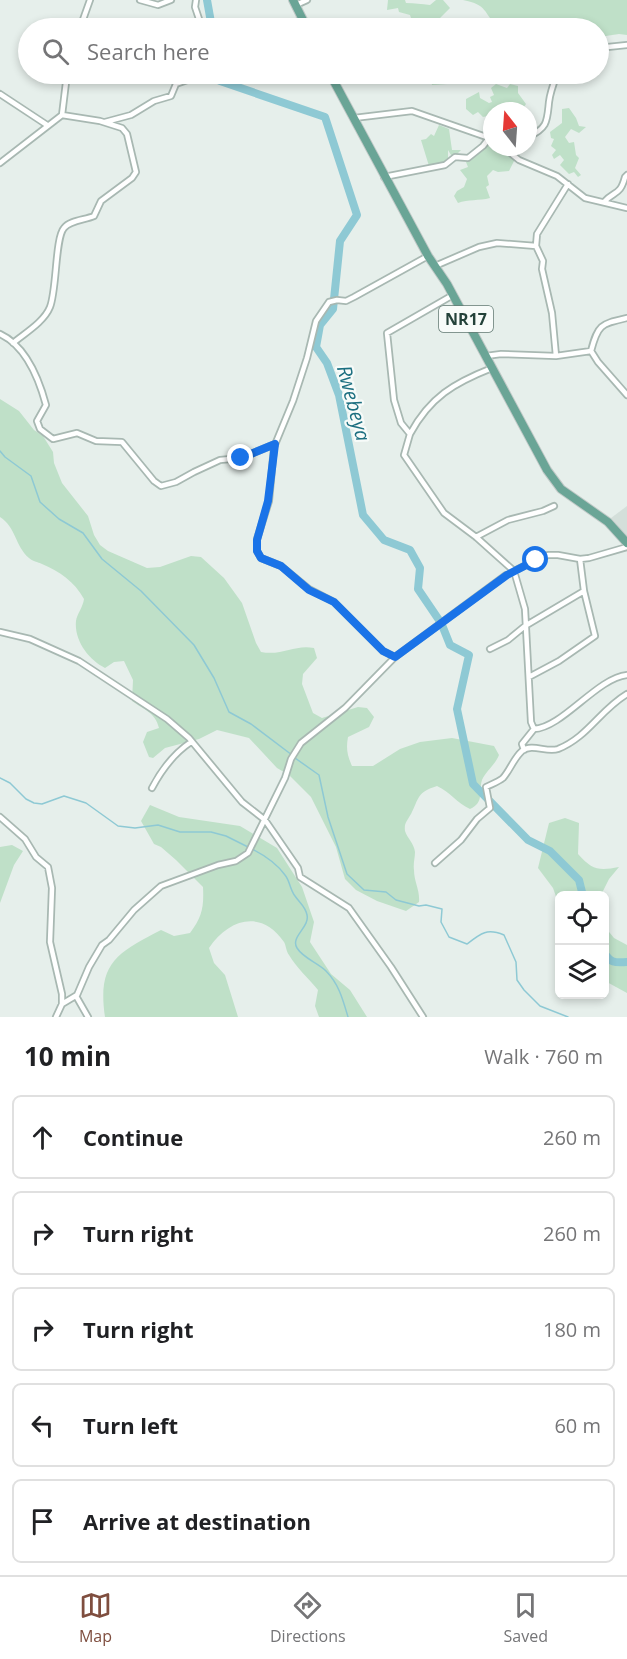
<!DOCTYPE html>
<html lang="en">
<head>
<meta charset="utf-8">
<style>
  :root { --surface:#fff; --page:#f2f2f2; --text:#202124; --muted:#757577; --line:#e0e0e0; --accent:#7f4e3f }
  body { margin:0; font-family:"Open Sans",sans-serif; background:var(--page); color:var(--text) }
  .controls { position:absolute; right:18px; bottom:18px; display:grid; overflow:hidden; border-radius:9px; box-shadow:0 3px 9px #0003 }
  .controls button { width:54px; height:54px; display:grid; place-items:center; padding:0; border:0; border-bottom:2px solid var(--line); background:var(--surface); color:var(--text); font:30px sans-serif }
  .compass { position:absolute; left:483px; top:102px; width:54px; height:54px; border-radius:50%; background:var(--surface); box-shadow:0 3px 9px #0003; rotate:343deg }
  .stop { position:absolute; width:18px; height:18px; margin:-14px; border:4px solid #1a73e8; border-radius:50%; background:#fff }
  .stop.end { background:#1a73e8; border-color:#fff; box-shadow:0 2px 6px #0008 }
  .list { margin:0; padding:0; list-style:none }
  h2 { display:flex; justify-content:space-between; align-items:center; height:78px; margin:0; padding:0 24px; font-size:26px }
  h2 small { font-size:20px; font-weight:400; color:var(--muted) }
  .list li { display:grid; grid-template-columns:39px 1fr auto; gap:18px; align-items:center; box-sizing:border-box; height:84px; margin:0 12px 12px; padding:0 12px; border:2px solid var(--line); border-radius:9px }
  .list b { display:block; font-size:22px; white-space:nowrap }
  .list em { font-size:20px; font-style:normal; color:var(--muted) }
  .icon { flex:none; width:33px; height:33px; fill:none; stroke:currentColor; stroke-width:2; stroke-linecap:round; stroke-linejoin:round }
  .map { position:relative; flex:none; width:627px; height:1017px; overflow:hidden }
  .search { position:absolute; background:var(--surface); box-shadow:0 3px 9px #0003; left:18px; right:18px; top:18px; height:66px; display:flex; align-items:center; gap:15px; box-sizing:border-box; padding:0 21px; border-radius:33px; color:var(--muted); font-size:22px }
  .sheet { height:558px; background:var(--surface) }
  nav { display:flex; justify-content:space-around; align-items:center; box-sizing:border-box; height:84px; border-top:2px solid var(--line); background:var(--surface); font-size:16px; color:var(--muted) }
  nav a { display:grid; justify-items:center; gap:3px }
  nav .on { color:var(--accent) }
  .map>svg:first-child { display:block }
  .built { fill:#d4dfda }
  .green { fill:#bfe0c8 }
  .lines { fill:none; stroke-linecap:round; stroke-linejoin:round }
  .stream { stroke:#8ec9d4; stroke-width:1.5 }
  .river { stroke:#8ec9d4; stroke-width:8 }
  .street-casing { stroke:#a8b8b2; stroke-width:8 }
  .primary-casing { stroke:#c2cac8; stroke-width:10 }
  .street { stroke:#fff; stroke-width:4.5 }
  .primary { stroke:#6aa596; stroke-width:8 }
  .route { stroke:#1a73e8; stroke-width:8 }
  .labels { text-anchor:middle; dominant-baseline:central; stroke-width:4.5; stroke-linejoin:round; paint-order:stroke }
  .shield { fill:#f7fbf9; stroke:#637a73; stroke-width:1.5 }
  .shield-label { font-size:16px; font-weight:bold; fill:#24423a }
  .water-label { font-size:20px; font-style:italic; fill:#1c6f80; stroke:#f7fbf9 }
</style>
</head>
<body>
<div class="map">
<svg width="627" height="1017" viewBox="0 0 627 1017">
  <rect width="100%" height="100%" fill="#e6efeb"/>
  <path class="built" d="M627,506V537L611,518Z"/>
  <path class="green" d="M388,0H405L406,3C415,3 421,4 430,5L436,0H443L450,8L440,18L438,28H421L417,19L412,21L410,15L399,12L398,8L387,10Z
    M463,0H627V35L619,34L599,37L598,28H498C483,12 488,5 463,0Z
    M423,74H444L442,76L447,80V84L432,85L431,81L429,82Z
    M496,84L507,88L510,84L518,86V93L526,104L521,111H492V115L483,117L478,112L473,115L466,109V99L479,92L480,98L489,103L492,102L490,97L494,95L491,88Z
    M569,108L576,118L579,126L586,127L579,133L571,129L565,137L569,143L574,142L576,155L579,158L575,168L581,175L578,177L574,172L569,174L560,165L564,160L560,155L554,159L552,155L556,150L551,146L554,139L551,138L550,132L562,123V109Z
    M439,125L449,129L452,150H461L456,155H451L448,150V161L429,166L421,140L426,139L431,134L434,136Z
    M489,141L492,143V147H498L515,159L509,171L498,172L493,170L487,176L489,185L486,187L490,198C479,201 468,199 458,203L454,196L457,191L464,187L467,179L460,170L468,167L466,162Z
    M0,399L19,411L34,430L43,436L53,452L54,463L62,483L88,516L94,535L100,545L108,551L147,568L160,567L191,556L201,557L224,578L242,603L256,643L261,652C283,656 295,644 314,648L317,658L303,674L302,684L313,713L322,718L358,707L367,708L374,717L369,727L348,737C346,748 347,755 352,766H373L400,749L420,742L452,738L494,746L499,755C495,765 486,771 482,780C478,792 485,802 470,809C457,803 450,792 437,786C417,792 419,798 411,814C407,821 404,823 405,831C407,838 414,843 415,852C415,858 413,864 414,870C414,882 420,890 419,902L406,911L377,901L356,890L345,879L336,847L311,797L289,775L277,768L249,738L217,730L199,739L165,748L153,758L149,757L143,742L147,732L159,728C155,712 144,710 132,701L133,680L124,661L114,662L105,668C89,660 74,641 76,621C77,614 83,607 84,599C74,581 60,572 42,564C38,562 32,561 29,558C15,546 16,527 0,517Z
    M150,805L179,817L240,826L277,848L302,887L314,922L310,942L331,974L350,990L367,1017H319L315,1006L318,990C309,979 296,967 289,955C286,951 286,945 284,942C261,909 229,919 209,948L214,963L225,975L238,1017H105C97,963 117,953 161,930L174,936L190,933C202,917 204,908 203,887L176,860L161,847L154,844L141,821Z
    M565,818L579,823L578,854C592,870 599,871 619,867L609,879L601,895L560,896L559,905L553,888L538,868L549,823Z
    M12,845L23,851L14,865L0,903V847Z
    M605,927L614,938L627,945V993L605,981Z"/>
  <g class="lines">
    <path class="stream" d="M0,451L5,457L31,476L40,502L59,519L83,533L102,559L141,591L194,645L214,678L229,712L251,724L292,755
      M295,758L319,775L328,817L347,874L364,890L386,892L396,900L419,906L426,905L442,909L441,922L449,937L467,944C481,933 487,928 504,935L516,962L517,980L524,990L540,1006L568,1017
      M0,778L10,783L26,799L34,803L42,804L64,796L86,803L118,826L135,828L158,825L180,832H211L226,836L248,847
      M252,849C264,855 277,864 285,875C290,881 290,890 295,896C299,902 306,907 307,915C310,927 290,937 297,948C303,958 318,963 326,971C339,984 343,1000 348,1017"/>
    <path class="river" d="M207,0L212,28
      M219,74L220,81L325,117L357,215L340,241L333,309L320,325L316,347L327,363L339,395L363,515L384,540L410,550L420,568L418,589L439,620
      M442,625L450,645L469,655L457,709L473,784L528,840L550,851L579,880L583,896
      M604,952C610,963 615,963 627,962"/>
    <g class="street-casing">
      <path id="street" d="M140,0L158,5L171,0
        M196,0L195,7L202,28
        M296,5L307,0
        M304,23L324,25L334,28
        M80,28L90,0
        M276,28L302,20
        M598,48L627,45
        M0,94L47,125
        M354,118L412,111L492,139
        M105,122L131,115L154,101L171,96L176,84L196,77L197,74
        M528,137C548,128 547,121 549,102C550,93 554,82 557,74
        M503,147L519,160L557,176L585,198L627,208
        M0,163L62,115L67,74
        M384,177L445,165L455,157L468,158L483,146L490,137
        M604,202C615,190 620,196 625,177L627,175
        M435,266L479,247L497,243L536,246
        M453,295L387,333L394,400L401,423L410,434L404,455L444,513L476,537L514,571L525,609L531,722L534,729L522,744L524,750
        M0,334C26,346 39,379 46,405L37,421L40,429L53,439L77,433L96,441L122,442L154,481L161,486L176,482L194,472L220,460L241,458L275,444
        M13,343C25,333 44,322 50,307C57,289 55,238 64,228C70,220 85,220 94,216L101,201L132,178L136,172L127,134L122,128L100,121L62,115
        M591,351L598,362L627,395
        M486,356L501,354L556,356L591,351C598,324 601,324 627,318
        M556,356L552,313L542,269L543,261L536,246L537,234L568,184
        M410,434C430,397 454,383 492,368
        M476,537L508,520L543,511L554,506
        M0,632L30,639L79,661L167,719L189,738L242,802L265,820L298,868L300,877L349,908L391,967L423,1017
        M490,649L508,640L525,626L584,591
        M395,657L383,651L334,602L309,589L281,566L261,558L257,551V539L269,501L274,447L293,401L307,358L316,321L329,302L337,300L346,301L354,297L428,256
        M529,677L559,661L595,636L584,591L580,559
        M534,729C562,728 597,678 627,675
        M152,788C162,769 173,754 191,742
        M0,817L25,839L36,857L48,867L52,888L50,942L62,994V1004
        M435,863L461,840L477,819L490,808L486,787C492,784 498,782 503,778C510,770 514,758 522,751C532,743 547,753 558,749C588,737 600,710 627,694
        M76,996L88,1017
        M56,1017L62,1004L77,995L89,967L102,945L109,940L134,910L161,886L218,865L236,861L248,853L285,778L291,759L301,743L345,708L395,657L506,575L536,560L548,555H558L580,559L589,558L627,547"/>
    </g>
    <g class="primary-casing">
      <path id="primary" d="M293,0L307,28
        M330,74L428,256L447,284L547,470L561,489L608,522L627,543"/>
    </g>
    <use href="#street" class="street"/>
    <use href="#primary" class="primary"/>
  </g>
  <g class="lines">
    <path class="route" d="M241,458L275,444L268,501L257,540V551L261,558L281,566L309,590L334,602L383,651L395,657L507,575L536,560"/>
  </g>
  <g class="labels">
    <rect class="shield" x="439" y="306" width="54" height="26" rx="4.5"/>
    <g class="shield-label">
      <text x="466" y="319">NR17</text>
    </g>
    <g class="water-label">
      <text transform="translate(354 403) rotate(75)">Rwebeya</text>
    </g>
  </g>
</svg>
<div class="controls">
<button><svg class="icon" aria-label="locate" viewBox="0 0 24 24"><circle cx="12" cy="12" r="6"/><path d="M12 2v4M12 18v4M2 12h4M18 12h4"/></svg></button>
<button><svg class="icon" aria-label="layers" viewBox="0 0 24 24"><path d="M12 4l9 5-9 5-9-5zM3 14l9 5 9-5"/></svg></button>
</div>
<svg class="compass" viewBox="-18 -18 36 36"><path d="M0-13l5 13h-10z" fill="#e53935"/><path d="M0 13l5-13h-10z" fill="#757577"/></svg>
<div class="stop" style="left:536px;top:560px"></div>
<div class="stop end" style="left:241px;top:458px"></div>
<div class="search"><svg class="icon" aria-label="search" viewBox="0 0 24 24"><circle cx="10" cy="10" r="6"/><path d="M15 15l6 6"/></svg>Search here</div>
</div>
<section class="sheet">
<h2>10 min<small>Walk · 760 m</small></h2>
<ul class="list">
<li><svg class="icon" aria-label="ahead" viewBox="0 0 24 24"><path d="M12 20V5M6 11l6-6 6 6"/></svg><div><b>Continue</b></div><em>260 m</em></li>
<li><svg class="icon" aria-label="right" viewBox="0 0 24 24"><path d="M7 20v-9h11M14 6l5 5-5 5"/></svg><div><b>Turn right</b></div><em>260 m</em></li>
<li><svg class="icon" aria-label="right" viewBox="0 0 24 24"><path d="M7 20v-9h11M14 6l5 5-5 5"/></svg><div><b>Turn right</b></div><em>180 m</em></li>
<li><svg class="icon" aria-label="left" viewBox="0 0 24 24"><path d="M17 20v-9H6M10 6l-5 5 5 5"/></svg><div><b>Turn left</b></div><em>60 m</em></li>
<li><svg class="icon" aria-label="arrive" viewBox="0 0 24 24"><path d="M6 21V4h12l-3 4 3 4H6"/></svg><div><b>Arrive at destination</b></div></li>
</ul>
</section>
<nav>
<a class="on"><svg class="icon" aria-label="map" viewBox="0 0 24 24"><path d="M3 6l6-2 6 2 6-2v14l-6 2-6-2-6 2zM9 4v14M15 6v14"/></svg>Map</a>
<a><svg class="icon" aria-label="directions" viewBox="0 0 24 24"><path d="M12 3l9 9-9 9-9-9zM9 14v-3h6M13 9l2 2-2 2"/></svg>Directions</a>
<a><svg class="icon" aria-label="saved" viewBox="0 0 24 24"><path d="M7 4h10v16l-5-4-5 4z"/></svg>Saved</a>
</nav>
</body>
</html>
